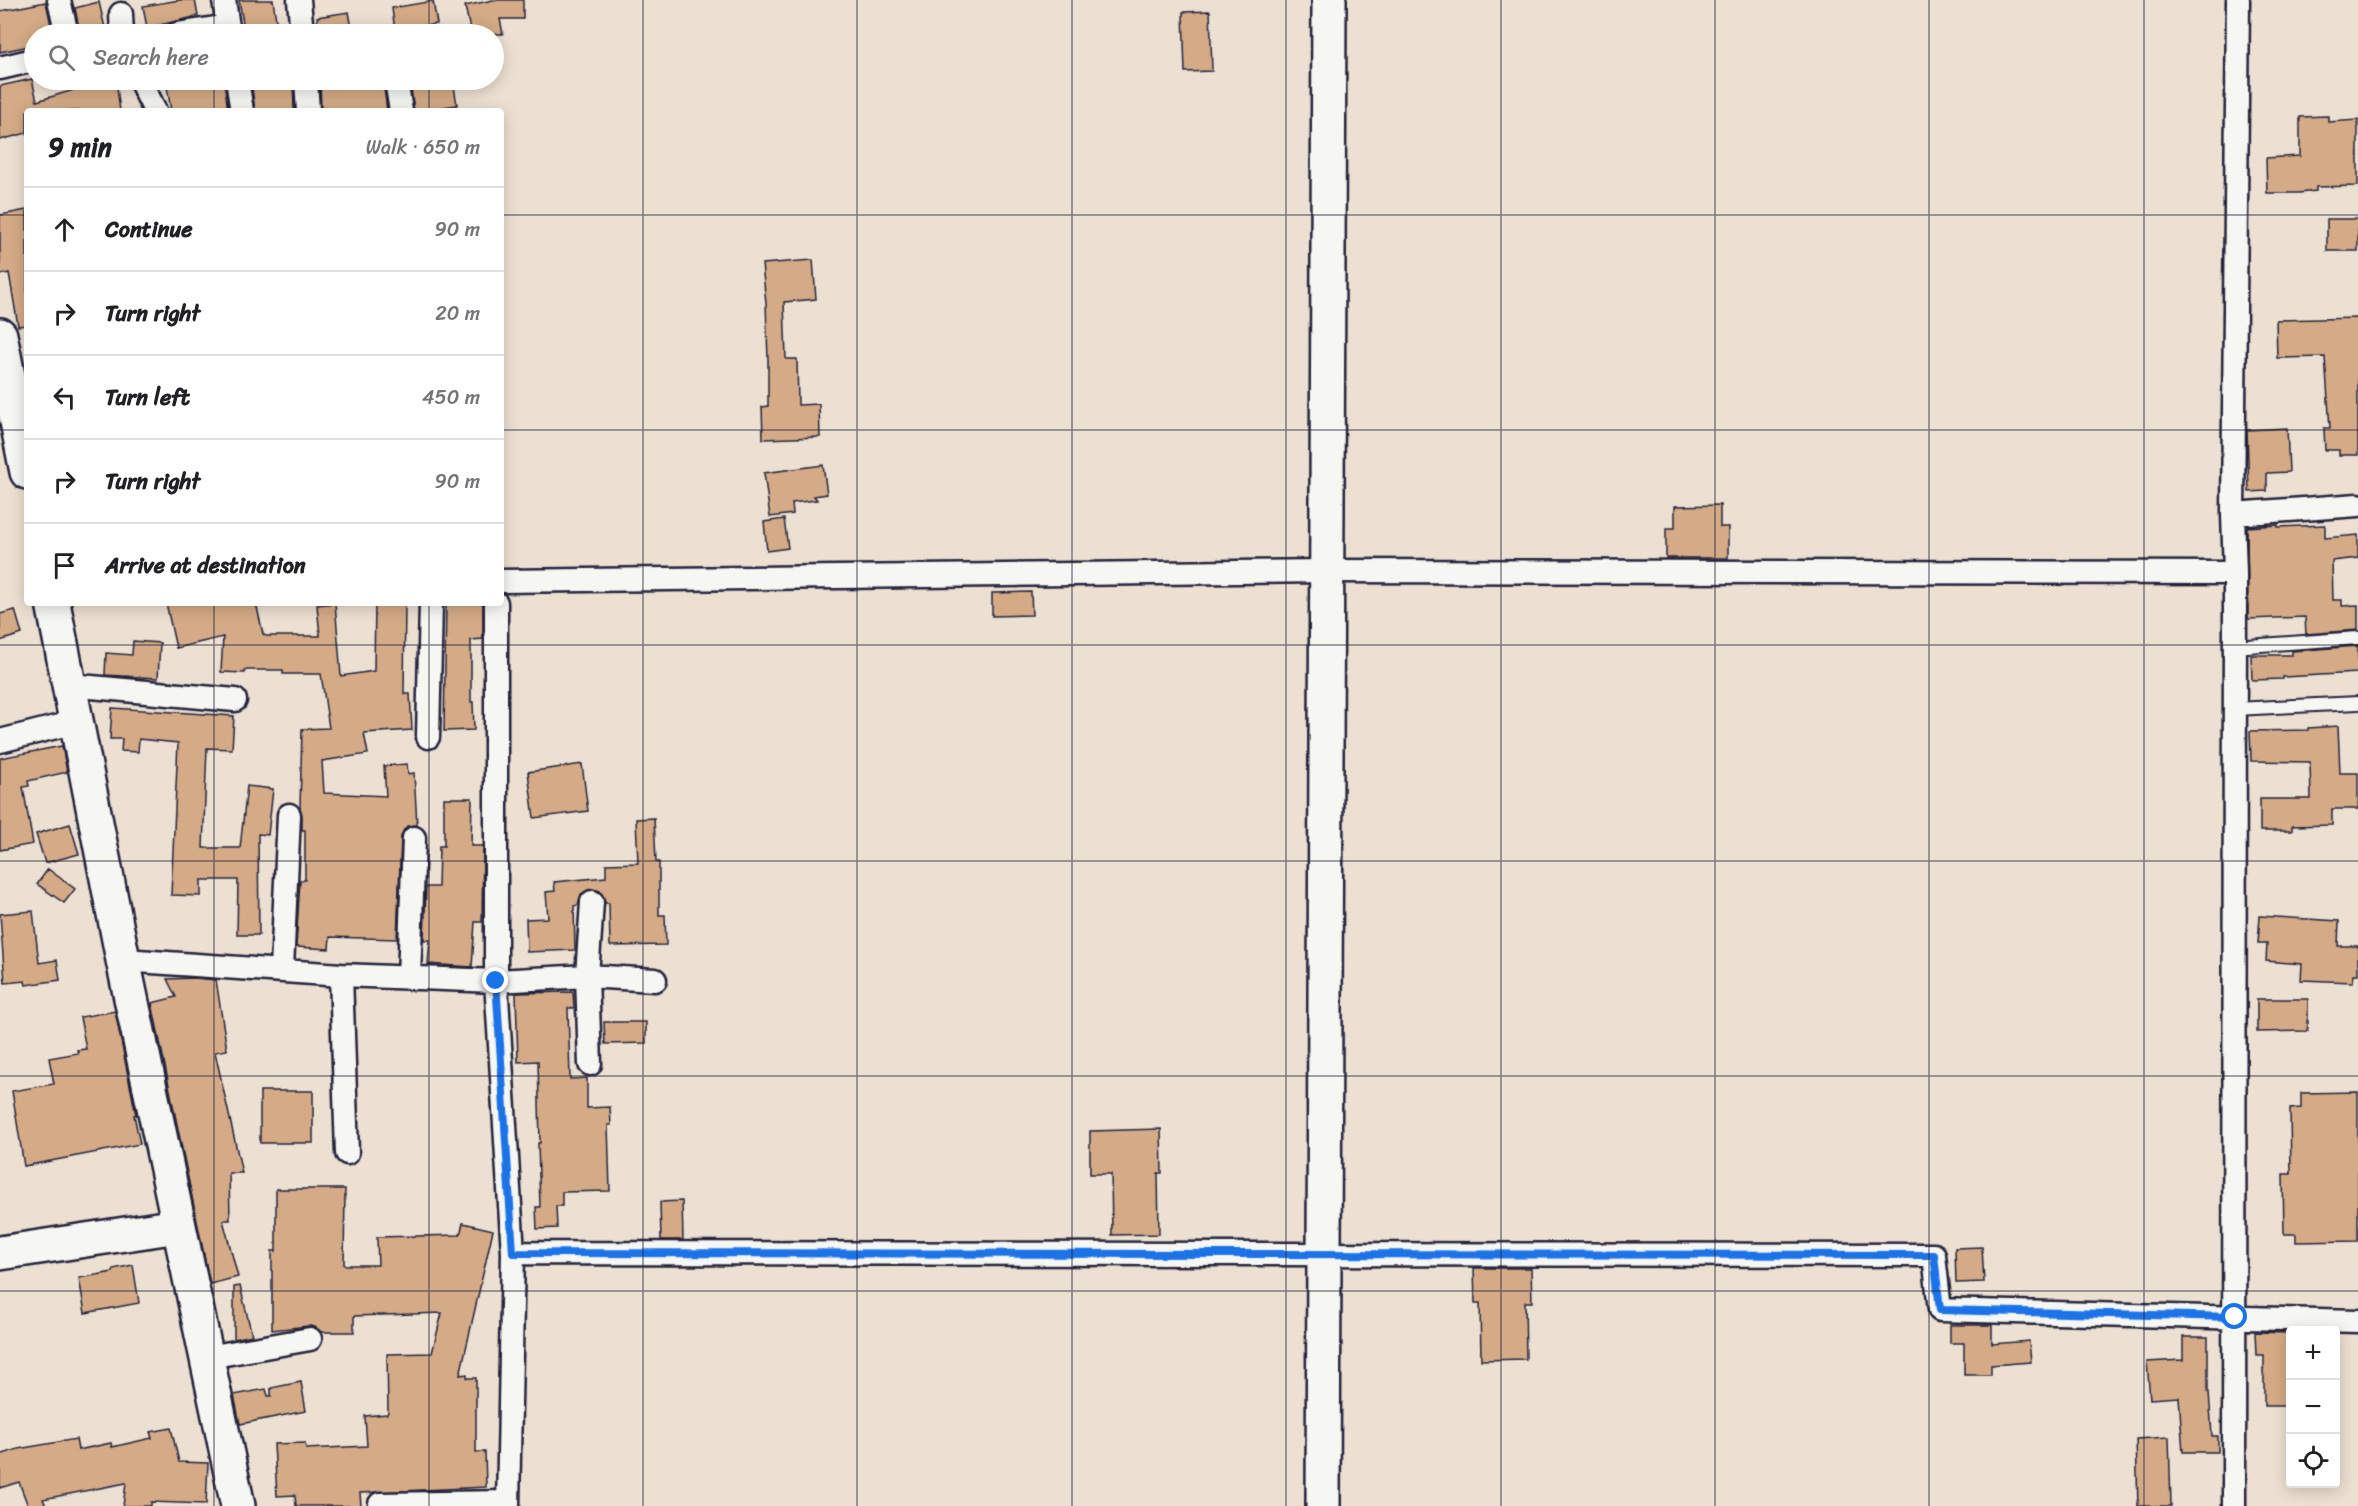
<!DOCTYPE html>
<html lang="en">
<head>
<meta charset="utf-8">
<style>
  :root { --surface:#fff; --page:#f2f2f2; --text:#202124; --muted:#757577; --line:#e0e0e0 }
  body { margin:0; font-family:Sriracha,sans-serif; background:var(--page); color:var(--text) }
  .controls { position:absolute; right:18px; bottom:18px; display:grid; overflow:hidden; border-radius:6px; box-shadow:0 3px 15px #0003 }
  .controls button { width:54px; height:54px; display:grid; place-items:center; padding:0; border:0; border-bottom:2px solid var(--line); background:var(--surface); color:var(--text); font:30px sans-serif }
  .stop { position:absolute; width:18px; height:18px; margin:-14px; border:4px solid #1a73e8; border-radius:50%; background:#fff }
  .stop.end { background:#1a73e8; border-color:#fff; box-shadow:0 2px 6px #0008 }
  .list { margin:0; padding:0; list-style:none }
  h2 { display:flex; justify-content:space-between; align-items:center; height:78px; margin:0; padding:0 24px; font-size:26px }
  h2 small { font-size:20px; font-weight:400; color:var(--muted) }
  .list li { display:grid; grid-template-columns:39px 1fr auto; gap:18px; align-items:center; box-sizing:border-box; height:84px; padding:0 24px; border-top:2px solid var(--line) }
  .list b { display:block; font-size:22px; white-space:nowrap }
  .list em { font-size:20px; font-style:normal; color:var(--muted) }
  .icon { flex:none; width:33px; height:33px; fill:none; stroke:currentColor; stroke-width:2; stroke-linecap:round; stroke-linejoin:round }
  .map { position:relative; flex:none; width:2358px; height:1506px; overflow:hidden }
  .search { position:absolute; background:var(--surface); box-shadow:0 3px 15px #0003; left:24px; top:24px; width:480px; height:66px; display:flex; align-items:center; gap:15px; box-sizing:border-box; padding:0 21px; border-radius:33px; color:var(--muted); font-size:22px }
  .panel { position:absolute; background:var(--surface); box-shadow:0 3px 15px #0003; left:24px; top:108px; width:480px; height:498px; border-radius:6px }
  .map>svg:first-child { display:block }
  .building { fill:#d4ab86; stroke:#22223b; stroke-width:1.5 }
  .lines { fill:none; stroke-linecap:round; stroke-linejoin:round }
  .lane-casing { stroke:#22223b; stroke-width:16 }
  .street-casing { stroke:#22223b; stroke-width:27 }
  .secondary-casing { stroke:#22223b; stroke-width:38 }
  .lane { stroke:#f6f6f2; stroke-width:12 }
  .street { stroke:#f6f6f2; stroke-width:22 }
  .secondary { stroke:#f6f6f2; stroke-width:33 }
  .route { stroke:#1a73e8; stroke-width:8 }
  .grid { fill:none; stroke:#22223b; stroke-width:1.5; stroke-opacity:0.55 }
</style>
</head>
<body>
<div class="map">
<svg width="2358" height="1506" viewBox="0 0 2358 1506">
  <rect width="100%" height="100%" fill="#ece0d2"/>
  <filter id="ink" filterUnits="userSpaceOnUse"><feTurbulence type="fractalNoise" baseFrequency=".0167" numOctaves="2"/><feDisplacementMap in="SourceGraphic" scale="12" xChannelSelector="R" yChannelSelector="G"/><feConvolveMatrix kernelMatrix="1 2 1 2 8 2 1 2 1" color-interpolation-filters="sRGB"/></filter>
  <g filter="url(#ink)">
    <path class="building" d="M180,0H195L198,16L147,28L143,6Z
      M239,0H273L278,34H245Z
      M493,0H523V19H500L503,34H471L465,6Z
      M433,1L437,24L395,31L392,8Z
      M46,2L53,34H34V45L0,52V11Z
      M99,2L105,28L80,34L75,8Z
      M1210,11L1212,71L1185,72L1183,12Z
      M349,12L353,34H319L317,17Z
      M32,79L37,101L77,89L76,80H116L120,111H27V133L0,140V86Z
      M166,80H224L228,111H171Z
      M251,80H293L294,111H255Z
      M320,80H383L387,111H321Z
      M421,80H453L457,105L414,111L410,81Z
      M2328,116V122L2358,120V186L2316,187V191L2299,193H2267L2266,158L2300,156V117Z
      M27,210V325L18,326L9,273L0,275V215Z
      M2327,219H2358V251H2327Z
      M813,260L816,299L784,302L786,359H797L798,405L819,404L820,437L763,439L762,407L768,406V360L766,303L762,264Z
      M2358,318V455H2339V450H2325L2324,428H2330L2325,357L2277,358L2276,320Z
      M2287,428L2289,472L2267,473V491L2249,492L2247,430Z
      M823,465L827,494L814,496L817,500L792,503L793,514L770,517L764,473Z
      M1720,505V527H1728V558H1666V528H1675V506Z
      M784,519L788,548L767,551L764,522Z
      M2278,525V527L2325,525V538L2358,535V558L2332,561L2333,600H2342V606L2358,605V630L2306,634L2305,617L2248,619L2247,527Z
      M1031,592L1032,615L992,616V593Z
      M166,603H256L263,634L266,636H320L317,605L335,603L341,676L374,671L375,603H405L404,694H410L412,730L364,733L368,754L322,761L324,793L386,796L384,766L407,764L408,774L414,773L417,825L407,826L401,837L397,939L330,937L329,949L296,947L300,880H305V830H302V816L300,808L302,729L329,728L321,674H283V670H245V673L221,672L223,637L176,648Z
      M446,603H483V639L471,640V702H473L474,730L444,731Z
      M15,610L22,634L0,641V614Z
      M133,641L160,643L158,678L105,675L106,653L132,655Z
      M2358,646V673L2283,677V679L2252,680L2251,655H2292V651Z
      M112,708L234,716L232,749L207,748L203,848H240L247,786L273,789L268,835L258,834L259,935H237L238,880H201V896L171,895L178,743L139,739L138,752L121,751L122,739H110Z
      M2338,726L2340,773H2358V809H2332V825L2292,826V831H2260V799H2311L2310,762L2251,761L2250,731L2308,730V728Z
      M62,746L67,772L28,781L29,786L23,787L33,844L0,850V758Z
      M582,764L588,811L534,818L528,772Z
      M444,798H472L471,846H483L482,922H475L472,967L428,964L430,940H424L426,887H438L439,846H444Z
      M654,818L656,862H659V915H665L666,945L610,946L609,903H605L600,891L592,889L581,894L578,905L574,906L575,950L527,952L526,919L548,918L546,892L555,891L554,882L606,877V864L638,863L636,819Z
      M70,824L79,854L45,863L36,834Z
      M48,869L75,889L64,903L37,884Z
      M33,911L39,963L57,960L60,980L26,985L25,981L5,983L0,914Z
      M2260,916L2339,921L2338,946H2358V974H2354L2353,982L2301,980L2302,964L2266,961L2267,943H2258Z
      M194,978L216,980L227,1050L215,1052L242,1173H229L230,1220H223L238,1277L210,1284L152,1003L176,997L167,979Z
      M573,992L574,1008H568L570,1079L587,1078V1108L610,1107L611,1125H608L610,1191L562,1192V1206H556L557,1228L537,1229L536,1207H540L538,1143H540L538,1061L518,1062L516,993Z
      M2257,999H2308V1031L2257,1032Z
      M115,1011L136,1115H134L140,1144L24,1166L12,1091L54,1084L49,1058L78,1053L77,1050L86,1049L80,1017Z
      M604,1022H646V1043L605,1044Z
      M260,1091H313V1143H260Z
      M2358,1092V1241L2296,1242V1234H2284L2283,1174H2291L2290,1109L2301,1108V1093Z
      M1161,1129L1162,1173H1158L1159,1234L1112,1235L1111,1174H1090V1131Z
      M276,1189H345L344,1265H378L377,1237L460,1235L463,1223L493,1230L460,1375L467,1374V1378H476V1452H485L486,1487L360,1493L361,1506H296L295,1495L277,1496L274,1444L305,1443L306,1449L367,1446L365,1416L387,1414L388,1412L387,1354L432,1353L442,1313L354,1316V1332H321L315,1327L308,1326L272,1330V1251H276Z
      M682,1201L683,1240H661L660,1202Z
      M1982,1247L1984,1282L1956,1283L1955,1248Z
      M133,1265L139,1303L85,1313L79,1278L113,1272V1269Z
      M1474,1268H1531L1532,1302H1525L1526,1359L1481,1360L1480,1303H1475Z
      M240,1286L252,1335L234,1339V1287Z
      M1950,1325H1992V1344L2029,1341L2031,1362L1991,1365V1375H1964V1343H1950Z
      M2255,1332L2290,1333V1406H2264V1355H2256Z
      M2183,1337H2208V1392H2209L2212,1436H2218V1452H2183L2179,1397L2150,1399L2147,1362L2183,1360Z
      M301,1382L306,1411L240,1424L234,1395L266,1389L268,1396H271V1388Z
      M171,1428L179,1462L208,1463L206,1504L151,1502V1506H123L126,1483L43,1499L46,1506H28L19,1482L0,1488V1455L18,1449L76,1439L78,1450L111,1443L112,1447L152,1438L150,1432Z
      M2169,1437L2171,1506H2138L2136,1439Z"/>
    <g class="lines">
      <g class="lane-casing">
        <path id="lane" d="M2234,647L2358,638
          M2235,709L2358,703"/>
      </g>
      <g class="street-casing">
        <path id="street" d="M59,0L67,34
          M224,0L229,34
          M299,0L302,34
          M121,14L122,34
          M177,34L228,26
          M0,68L34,60
          M140,80L155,111
          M237,80L242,111
          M306,80L308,111
          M396,80L401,111
          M2233,514L2358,505
          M501,581L1326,571L2235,573
          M496,603V981L513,1253L508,1506
          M69,685L235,700
          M428,737L431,603
          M0,741L76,722
          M123,960L341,975L496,981L587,976L655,980
          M282,969L289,815
          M341,975L347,1153
          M409,978L414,838
          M590,1064L587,976L592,902
          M513,1253L1934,1255L1940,1310L2358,1321
          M208,1357L310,1339
          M380,1506V1504L508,1502
          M2234,1506L2235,573L2233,514L2238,0"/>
      </g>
      <g class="secondary-casing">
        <path id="secondary" d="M0,335L27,472
          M53,603L123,960L238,1506
          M0,1253L178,1226
          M1323,1506L1329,0"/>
      </g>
      <use href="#lane" class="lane"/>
      <use href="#street" class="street"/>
      <use href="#secondary" class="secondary"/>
    </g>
  </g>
  <g class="lines" filter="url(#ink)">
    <path class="route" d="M496,981L513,1253L1934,1255L1940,1310L2235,1317"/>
  </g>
  <path class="grid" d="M214,0V34M429,0V34M643,0V1506M857,0V1506M1072,0V1506M1286,0V1506M1501,0V1506M1715,0V1506M1929,0V1506M2144,0V1506M214,80V111M429,80V111M0,215H27M501,215H2358M0,430H27M501,430H2358M214,603V1506M429,603V1506M0,645H2358M0,861H2358M0,1076H2358M0,1291H2358"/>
</svg>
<div class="controls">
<button>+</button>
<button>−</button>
<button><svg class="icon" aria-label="locate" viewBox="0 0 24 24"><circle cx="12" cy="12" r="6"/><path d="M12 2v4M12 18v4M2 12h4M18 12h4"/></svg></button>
</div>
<div class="stop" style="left:2235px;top:1317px"></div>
<div class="stop end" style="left:496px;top:981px"></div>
<div class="search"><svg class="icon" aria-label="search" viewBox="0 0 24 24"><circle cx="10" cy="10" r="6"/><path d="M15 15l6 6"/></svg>Search here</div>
<section class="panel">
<h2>9 min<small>Walk · 650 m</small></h2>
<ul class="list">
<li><svg class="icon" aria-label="ahead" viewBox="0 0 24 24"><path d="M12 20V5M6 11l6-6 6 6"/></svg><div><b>Continue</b></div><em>90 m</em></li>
<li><svg class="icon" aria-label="right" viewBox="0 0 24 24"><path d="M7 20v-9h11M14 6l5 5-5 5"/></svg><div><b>Turn right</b></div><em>20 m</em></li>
<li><svg class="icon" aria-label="left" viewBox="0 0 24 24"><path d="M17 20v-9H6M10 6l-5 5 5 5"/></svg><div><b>Turn left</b></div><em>450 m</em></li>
<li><svg class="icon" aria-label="right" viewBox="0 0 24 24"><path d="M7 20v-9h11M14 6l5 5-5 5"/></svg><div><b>Turn right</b></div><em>90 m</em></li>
<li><svg class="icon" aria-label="arrive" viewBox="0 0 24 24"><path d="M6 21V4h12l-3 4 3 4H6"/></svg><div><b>Arrive at destination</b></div></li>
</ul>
</section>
</div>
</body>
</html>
